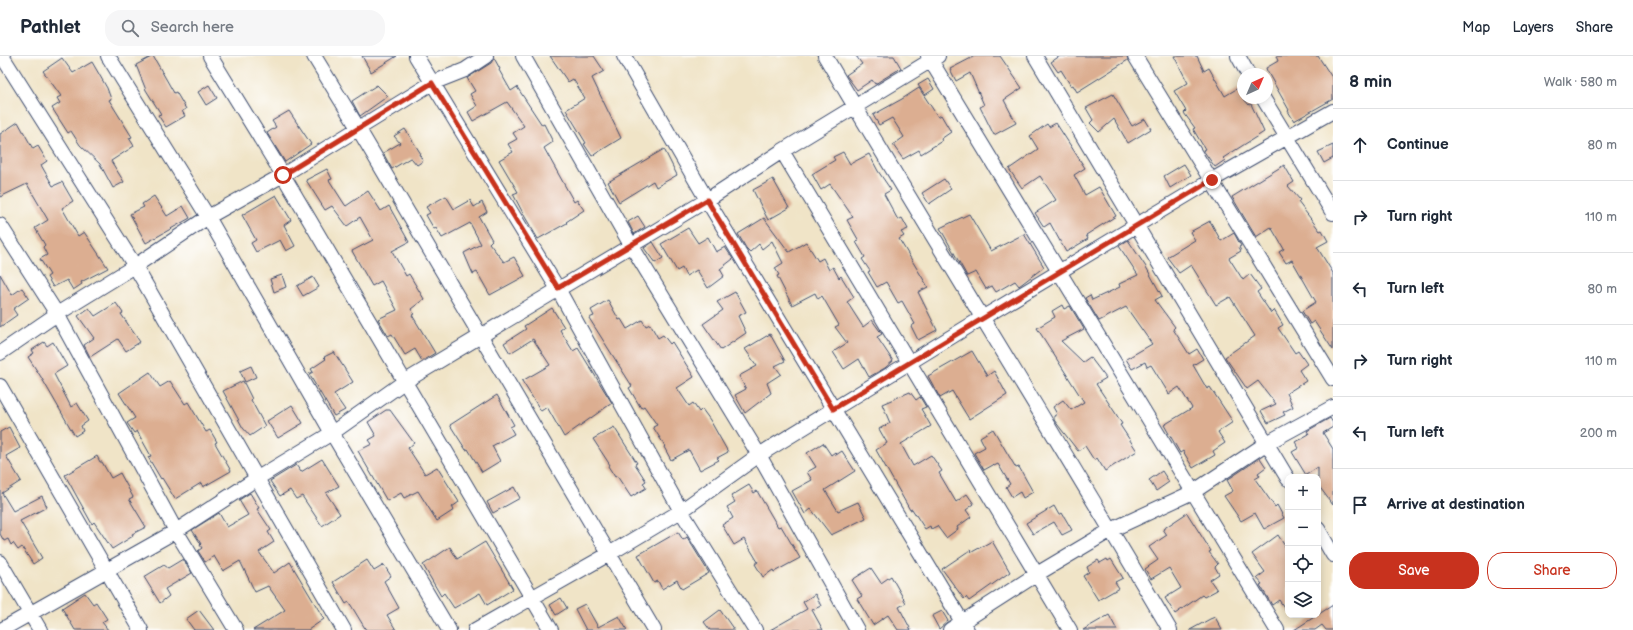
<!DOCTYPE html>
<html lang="en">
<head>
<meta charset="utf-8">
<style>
  :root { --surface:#fff; --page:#f6f6f7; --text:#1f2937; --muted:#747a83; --line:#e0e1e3; --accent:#c8321e }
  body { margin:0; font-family:"Balsamiq Sans",sans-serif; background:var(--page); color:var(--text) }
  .controls { position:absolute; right:12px; bottom:12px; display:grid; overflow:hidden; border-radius:8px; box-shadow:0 2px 10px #0003 }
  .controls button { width:36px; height:36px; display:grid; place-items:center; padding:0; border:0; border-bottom:1px solid var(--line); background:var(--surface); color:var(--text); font:20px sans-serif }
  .compass { position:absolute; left:1237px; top:12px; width:36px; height:36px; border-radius:50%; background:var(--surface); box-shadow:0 2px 10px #0003; rotate:44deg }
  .stop { position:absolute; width:12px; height:12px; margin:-9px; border:3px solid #c8321e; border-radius:50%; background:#fff }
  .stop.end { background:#c8321e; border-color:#fff; box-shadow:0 1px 4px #0008 }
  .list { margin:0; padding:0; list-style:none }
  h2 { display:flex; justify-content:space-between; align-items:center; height:52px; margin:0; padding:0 16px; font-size:17px }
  h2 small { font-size:13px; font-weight:400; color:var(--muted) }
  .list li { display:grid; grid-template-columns:26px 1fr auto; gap:12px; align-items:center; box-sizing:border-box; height:72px; padding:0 16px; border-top:1px solid var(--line) }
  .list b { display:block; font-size:15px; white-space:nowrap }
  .list em { font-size:13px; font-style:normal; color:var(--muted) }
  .actions { display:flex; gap:8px; padding:12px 16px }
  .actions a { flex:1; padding:9px 0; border:1px solid var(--accent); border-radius:16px; text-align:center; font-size:14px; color:var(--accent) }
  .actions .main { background:var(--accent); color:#fff }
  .icon { flex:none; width:22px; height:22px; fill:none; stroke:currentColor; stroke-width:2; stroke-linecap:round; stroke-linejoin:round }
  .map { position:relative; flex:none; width:1333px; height:574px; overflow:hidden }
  header { display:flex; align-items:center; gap:24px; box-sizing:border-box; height:56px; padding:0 20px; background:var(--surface); border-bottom:1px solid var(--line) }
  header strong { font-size:19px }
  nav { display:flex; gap:22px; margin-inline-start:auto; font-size:14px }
  .search { width:280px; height:36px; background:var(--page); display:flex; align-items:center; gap:10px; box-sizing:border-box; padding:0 14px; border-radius:16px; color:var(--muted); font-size:15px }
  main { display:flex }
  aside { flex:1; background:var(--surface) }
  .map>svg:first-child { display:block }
  .building { fill:#dcae91 }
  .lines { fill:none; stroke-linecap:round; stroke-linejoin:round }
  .minor-casing { stroke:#3b4a6e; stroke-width:16 }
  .minor { stroke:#fff; stroke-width:14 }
  .route { stroke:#c8321e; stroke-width:5 }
</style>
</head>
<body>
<header>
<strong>Pathlet</strong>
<div class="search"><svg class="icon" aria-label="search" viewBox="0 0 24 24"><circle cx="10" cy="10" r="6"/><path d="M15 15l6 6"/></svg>Search here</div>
<nav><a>Map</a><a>Layers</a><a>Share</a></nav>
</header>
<main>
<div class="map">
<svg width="1333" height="574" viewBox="0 0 1333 574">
  <rect width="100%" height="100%" fill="#fff"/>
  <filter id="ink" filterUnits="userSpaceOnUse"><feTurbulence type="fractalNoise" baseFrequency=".025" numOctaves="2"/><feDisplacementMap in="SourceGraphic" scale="8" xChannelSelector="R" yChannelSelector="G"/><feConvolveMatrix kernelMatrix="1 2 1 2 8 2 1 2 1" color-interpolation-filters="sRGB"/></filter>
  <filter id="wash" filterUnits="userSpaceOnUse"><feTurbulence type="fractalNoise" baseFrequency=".012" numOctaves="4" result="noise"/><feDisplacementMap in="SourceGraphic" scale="16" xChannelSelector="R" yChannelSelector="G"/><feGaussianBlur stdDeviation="0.9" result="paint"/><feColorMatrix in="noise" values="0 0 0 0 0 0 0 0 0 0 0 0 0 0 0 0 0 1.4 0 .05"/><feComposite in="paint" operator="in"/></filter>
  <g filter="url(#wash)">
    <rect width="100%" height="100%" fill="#f0e4c7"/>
    <g id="blocks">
      <path class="building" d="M153,0L174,37L176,36L186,53L182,55L185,60L166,71L158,59L161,58L146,34L136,9Z
        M362,0H397L371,16Z
        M550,0H594L604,15L592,22L621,82L592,100L584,88L586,87L566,54L585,42L573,23L568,26Z
        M856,0H894L901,12L875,28L872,24L857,34L846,19L862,8Z
        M975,0H1000L1022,32L1004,44L1016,67L994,79L980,51L984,49L970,17L956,25L950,13Z
        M1060,0H1127L1128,4L1077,36L1073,29L1071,30L1061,14L1058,16L1051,6Z
        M1174,0H1197L1204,15L1209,12L1225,40L1238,32L1243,42L1249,49L1251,48L1264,76L1223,102L1225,104L1215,111L1203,94L1205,93L1193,73L1195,72L1184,57L1186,55L1174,35L1188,27Z
        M1276,0H1318L1333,23V43L1294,65L1288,55L1289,54L1267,15L1266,12L1278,5Z
        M62,2L73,17L92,6L107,32L111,43L109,44L132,81L129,82L134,90L111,105L124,126L113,132L100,108L80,89L71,75L68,77L52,52L60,47L57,42L61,40L43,15Z
        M494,2L500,13L499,14L511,35L517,31L542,69L544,68L553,86L544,92L574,146L577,144L584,154L566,166L567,167L538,183L525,161L513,138L518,136L499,104L513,96L508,88L517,83L513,77L524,70L507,46L473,65L468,56L477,50L470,38L475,35L467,22L491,7Z
        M928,23L934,33L925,39L918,29Z
        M209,29L217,42L206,49L198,36Z
        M377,29L388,40L360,60L352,45Z
        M919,32L938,61L941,59L951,76L941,83L942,85L921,98L919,94L903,103L893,89L904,81L892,62L879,69L873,59L902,43Z
        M1113,38L1132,70L1145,63L1151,73L1128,87L1114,63L1099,76L1090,67L1093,64L1086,52Z
        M289,55L311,88L285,106L267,77L276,71L272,65Z
        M18,66L33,93L38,90L47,105L41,109L53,130L62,126L73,145L62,152L78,180L84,176L108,212L81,226L82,228L73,234L67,224L53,231L47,221L50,219L40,203L47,199L43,191L45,189L35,172L48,164L27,128L0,141V78Z
        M1056,67L1085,112L1074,119L1085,139L1099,131L1116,160L1086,179L1088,183L1066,196L1050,167L1044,171L1035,157L1056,144L1040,120L1022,132L1009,113L1038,93L1030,80L1047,68L1049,71Z
        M405,73L421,98H419L423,105L417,109L412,103L410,102L392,113L383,97L400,87L394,80Z
        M1333,89V102L1324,107L1318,96Z
        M664,93L677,119L656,131L653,125L619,146L608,126Z
        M843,96L850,108L869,98L878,115L891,134L884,138L898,164L902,162L908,173L901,176L904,180L899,183L928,231L918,236L937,274L918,284L911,270L915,268L902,245L898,247L886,226L877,231L868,216L870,215L862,203L865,201L856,186L859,185L847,164L853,161L830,128L821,134L812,118L835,104L833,101Z
        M1184,108L1191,119L1170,132L1164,120Z
        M1284,109L1294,126L1288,130L1300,144L1298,146L1320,175L1322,174L1328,185L1317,191L1333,217V294L1314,265L1310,268L1302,255L1316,246L1292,204L1286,207L1279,196L1284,193L1271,171L1256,181L1232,141Z
        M327,113L332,123L329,124L345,149L346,150L368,135L381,155L389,150L409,186L392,195L406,220L409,218L424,243L411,253L414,258L412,259L435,297L422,305L415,293L405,299L392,278L388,280L378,263L397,254L381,225L372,230L352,195L373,184L360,161L347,170L332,150L325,154L306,124Z
        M773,123L789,152L768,164L753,134Z
        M944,123L951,133L929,148L922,137Z
        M276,139L291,164L284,169L295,190L286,195L280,184L256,196L251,187L256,184L242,159Z
        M154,140L167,160L183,150L190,162L146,187L130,158L144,151L142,148Z
        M446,140L454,153L470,144L474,151L482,146L487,156L479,161L492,184L489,187L504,206L514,201L525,220L490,239L477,216L473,218L464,197L481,188L470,167L442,182L436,172L434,173L426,159L430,157L426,151Z
        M969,158L991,195L1024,178L1044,211L1019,230L1015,225L996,236L992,230L986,233L976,216L967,220L940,172Z
        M638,160L645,171L634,178L628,166Z
        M764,162L789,196L806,186L818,205L823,202L829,214L833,211L839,222L841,220L854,241L847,246L863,271L872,264L882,278L877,281L893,305L885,312L869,321L859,303L844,313L833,296L847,287L835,271L839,269L822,240L818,243L815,237L792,249L777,220L779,219L775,212L783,207L772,185L762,193L759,188L750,196L746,192L738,178Z
        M1210,165L1221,185L1234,177L1241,190L1239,191L1241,195L1229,202L1243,224L1250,218L1261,233L1257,236L1271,257L1274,254L1283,269L1278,272L1295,297L1298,295L1307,308L1299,314L1306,325L1287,337L1293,351L1283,356L1285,359L1268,367L1261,355L1276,348L1258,325L1247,333L1225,301L1255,280L1230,241L1216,249L1191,209L1179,217L1167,201L1195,184L1190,176Z
        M688,172L698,187L708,181L716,196L725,191L733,203L720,213L724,220L708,232L697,214L686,220L682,212L677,215L661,188Z
        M1128,184L1146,211L1162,240L1155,244L1175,271L1173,273L1189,298L1197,293L1203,303L1193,309L1207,333L1210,331L1233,366L1218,376L1225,387L1213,395L1215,399L1193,412L1183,395L1180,397L1164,369L1192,352L1179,331L1169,338L1151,309L1147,311L1145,306L1132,313L1126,303L1152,288L1126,251L1099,265L1085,242L1090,239L1092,244L1120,231L1119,228L1138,219L1119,190Z
        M653,186L663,202L655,207L644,192Z
        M0,218L12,239L22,232L29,242L13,253L17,259L0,271Z
        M282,219L286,231L274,236L270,223Z
        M313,221L319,231L303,240L297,230Z
        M735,236L746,256L738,260L746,277L721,294L703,268L723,254L717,246Z
        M608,244L619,264L621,263L627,273L642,264L646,270L650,268L658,282L663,279L670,288L672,286L694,321L677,332L689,350L693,347L699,356L702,353L710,364L728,396L717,402L719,404L700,414L689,394L671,404L664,391L665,390L653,371L657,369L644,350L641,352L629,332L632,330L589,262L594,260L591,254Z
        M116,247L123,257L121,258L140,286L126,295L118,283L90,301L84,289L94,282L78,260L89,252L95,260Z
        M1062,249L1064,253L1070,250L1084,273L1061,285L1083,306L1090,301L1106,322L1096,328L1116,358L1122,368L1120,369L1137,395L1105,415L1097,402L1094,404L1085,390L1078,395L1054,364V360L1057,358L1053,351L1063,344L1071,354L1084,346L1037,272L1055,261L1052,255Z
        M552,252L564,271L560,274L573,295L578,292L612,347L564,381L547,351L541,355L522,325L550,309L533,283L510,297L504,287L526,273L524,270Z
        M770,278L785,305L775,310L781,318L767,327L771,337L745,357L735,339L746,333L739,320L757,310L745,293Z
        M44,286L47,290L53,286L67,310L54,318L71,351L77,347L88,365L81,370L83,375L75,380L41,321L28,301L34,297L32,294Z
        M972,295L987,320L994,315L1007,339L969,363L952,335L940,342L928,320Z
        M334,296L353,326L334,338L345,354L334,360L309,318L313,316L311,313L326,303L324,301Z
        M251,310L256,321L245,326L240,315Z
        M150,316L160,331L170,325L185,348L188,346L206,376L210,374L217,386L215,387L231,415L203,431L201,427L175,443L162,422L161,423L148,401L151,400L137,375L134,377L127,367L135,362L119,337Z
        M243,325L252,343L251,344L265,370L250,380L243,372L223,335Z
        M910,336L916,344L920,341L926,351L921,353L931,370L901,388L913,410L931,399L942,415L939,417L956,446L967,438L974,448L966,454L971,461L957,471L958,473L946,482L937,470L931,473L930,470L925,473L912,453L910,454L876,394L887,387L879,373L890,367L882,348Z
        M497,339L514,369L510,371L514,378L492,390L500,405L482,416L468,393L466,394L450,369Z
        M292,349L303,367L278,382L267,365Z
        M386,354H390L414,387L408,392L425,418L437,411L459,446L452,451L454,454L437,465L418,435L404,442L401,437L387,445L358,395L372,388L369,384L376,380L368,366Z
        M1330,362L1333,367V371L1323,377L1333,393V449L1318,429V411L1306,419L1292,396L1299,392L1295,386L1309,378L1307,375Z
        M9,371L20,392L6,400L21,425L2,437L13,455L42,440L47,451L20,465L42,502L33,508L22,491L18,494L13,487L11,489L8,483L4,485L0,478V376Z
        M614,371L637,407L635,408L646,425L643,427L646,432L631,441L617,420L615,421L608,410L610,409L593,383Z
        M993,373L1016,412L1019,411L1033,436L1023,442L1020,436L1012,441L1006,431L1010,428L998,408L994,410L993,409L984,414L974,397L985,391L980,381Z
        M823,387L831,399L835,396L836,399L842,395L855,415L825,434L838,455L858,446L866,462L831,479L811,453L805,458L792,435L812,424L807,416L816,411L807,397Z
        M97,400L100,406H102L111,422L120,417L133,441L129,443L146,471L132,478L133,480L112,493L94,466L92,468L65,419Z
        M1260,402L1266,411L1258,417L1260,420L1255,423L1275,451L1277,449L1284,462L1264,473L1255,457L1241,465L1224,440L1233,435L1227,424Z
        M322,403L339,430L326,437L340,458L322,470L302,440L296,443L290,434L280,440L270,425L296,409L301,416Z
        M1162,415L1169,426L1156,435L1149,424Z
        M749,429L754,437L757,435L778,471L781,470L800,502L774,516L773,514L763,521L755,508L758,506L744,483L734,489L722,469L733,462L727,451L735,446L731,440Z
        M514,431L520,442L493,457L487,446Z
        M250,437L259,452L257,453L271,474L268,476L274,486L259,496L274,517L290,506L324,563L308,574H253L285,554L268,530L255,536L240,505L223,515L214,500L205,506L198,495L202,492L200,489L201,488L192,474L219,457L227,471L248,459L239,444Z
        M1054,450L1059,459L1062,457L1072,474L1062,479L1054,466L1033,478L1026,467Z
        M1187,457L1211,495L1209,496L1218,508L1215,511L1219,518L1210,524L1217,534L1204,541L1202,539L1175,558L1165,542L1181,532L1169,512L1151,523L1145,513L1158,504L1149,491L1167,479L1163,473Z
        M678,476L683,484L687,481L709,517L682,533L677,524L662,533L658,525L654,527L638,499Z
        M1278,479L1288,495V557L1279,544L1272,549L1260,529L1262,528L1257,522L1265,516L1252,498Z
        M992,485L1010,516L969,545L966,541L964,543L942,513L970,494L972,496Z
        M485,486L513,533L487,549L480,537L454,552L444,537L441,540L423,509L450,491L457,503Z
        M183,503L192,517L165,533L169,540L160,547L144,521L164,509L168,512Z
        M1107,503L1108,505L1111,503L1123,522L1115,526L1119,532L1098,544L1083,520L1089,516L1087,511L1098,504L1100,507Z
        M367,504L374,515L384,509L391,520L384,525L399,552L387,559L396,574H366L349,546L346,548L333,526Z
        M871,512L881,527L891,520L906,547L899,551L911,574H898L888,559L873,569L857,543L862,540L852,524Z
        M85,537L93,548L96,546L107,563L102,566L108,574H75L62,552Z
        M815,538L821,550L812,554L823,574H770L807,553L803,546Z
        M561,542L567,552L556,559L550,549Z
        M585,548L598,571L619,560L627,574H586L575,553Z
        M1333,549V574H1326L1322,569L1315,574H1294Z
        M199,554L214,574H194L186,563Z
        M720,554L734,574H710L704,566Z
        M942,555L948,565L939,573L932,560Z
        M1109,559L1117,574H1083Z
        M1215,561L1222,574H1190L1210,563Z"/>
    </g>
  </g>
  <g filter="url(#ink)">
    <use href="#blocks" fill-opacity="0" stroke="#3b4a6e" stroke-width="1"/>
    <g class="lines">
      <g class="minor-casing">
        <path id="minor" d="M2,0L135,210L344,574
          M108,0L208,161L332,377L449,574
          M210,0L283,119L551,574
          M314,0L358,72L654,574
          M416,0L558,233L681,455L755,574
          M523,0L631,189L759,399L857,574
          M624,0L707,144L967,574
          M825,0C938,192 1057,381 1170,574
          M928,0L1277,574
          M1035,0L1288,423
          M1135,0L1333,323
          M1238,0L1248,18
          M1263,42L1333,157
          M782,95L1070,574
          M0,169L57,258L176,475L236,574
          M0,297L57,258L135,210L208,161L283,119L432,27L465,14L486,0
          M0,330L141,574
          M1318,473L1333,499
          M0,506L40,574
          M1,574L176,475L256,423L332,377L404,326L707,144L782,95L938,0
          M475,574L609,498L681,455L759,399L982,262L1212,124L1333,55
          M950,574L1037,518L1111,474L1193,436L1267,387L1333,351"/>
      </g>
      <use href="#minor" class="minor"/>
    </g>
  </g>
  <g class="lines" filter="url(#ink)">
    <path class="route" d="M283,119L432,27L558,232L707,144L833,353L1212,124"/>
  </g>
</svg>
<div class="controls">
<button>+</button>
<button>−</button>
<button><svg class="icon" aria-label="locate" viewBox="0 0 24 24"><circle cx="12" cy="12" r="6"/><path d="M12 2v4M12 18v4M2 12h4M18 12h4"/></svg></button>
<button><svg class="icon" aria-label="layers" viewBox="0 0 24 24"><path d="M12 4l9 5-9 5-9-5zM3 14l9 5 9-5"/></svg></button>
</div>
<svg class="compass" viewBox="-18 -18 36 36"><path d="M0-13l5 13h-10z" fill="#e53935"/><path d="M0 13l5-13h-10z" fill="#747a83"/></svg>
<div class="stop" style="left:283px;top:119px"></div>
<div class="stop end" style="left:1212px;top:124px"></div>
</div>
<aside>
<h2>8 min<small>Walk · 580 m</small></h2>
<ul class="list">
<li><svg class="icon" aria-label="ahead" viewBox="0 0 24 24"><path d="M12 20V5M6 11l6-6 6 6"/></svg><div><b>Continue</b></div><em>80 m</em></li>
<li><svg class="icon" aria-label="right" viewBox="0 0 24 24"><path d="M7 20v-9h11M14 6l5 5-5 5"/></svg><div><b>Turn right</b></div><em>110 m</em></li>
<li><svg class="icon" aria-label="left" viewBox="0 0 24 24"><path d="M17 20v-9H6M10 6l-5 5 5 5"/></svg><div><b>Turn left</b></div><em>80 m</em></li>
<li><svg class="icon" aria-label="right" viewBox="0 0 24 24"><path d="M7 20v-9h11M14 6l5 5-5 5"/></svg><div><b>Turn right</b></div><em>110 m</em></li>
<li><svg class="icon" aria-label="left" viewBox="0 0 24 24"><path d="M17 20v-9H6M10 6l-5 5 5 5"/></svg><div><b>Turn left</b></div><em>200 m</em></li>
<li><svg class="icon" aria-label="arrive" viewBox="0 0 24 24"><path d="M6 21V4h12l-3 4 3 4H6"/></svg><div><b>Arrive at destination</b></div></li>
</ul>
<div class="actions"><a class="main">Save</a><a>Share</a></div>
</aside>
</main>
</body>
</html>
